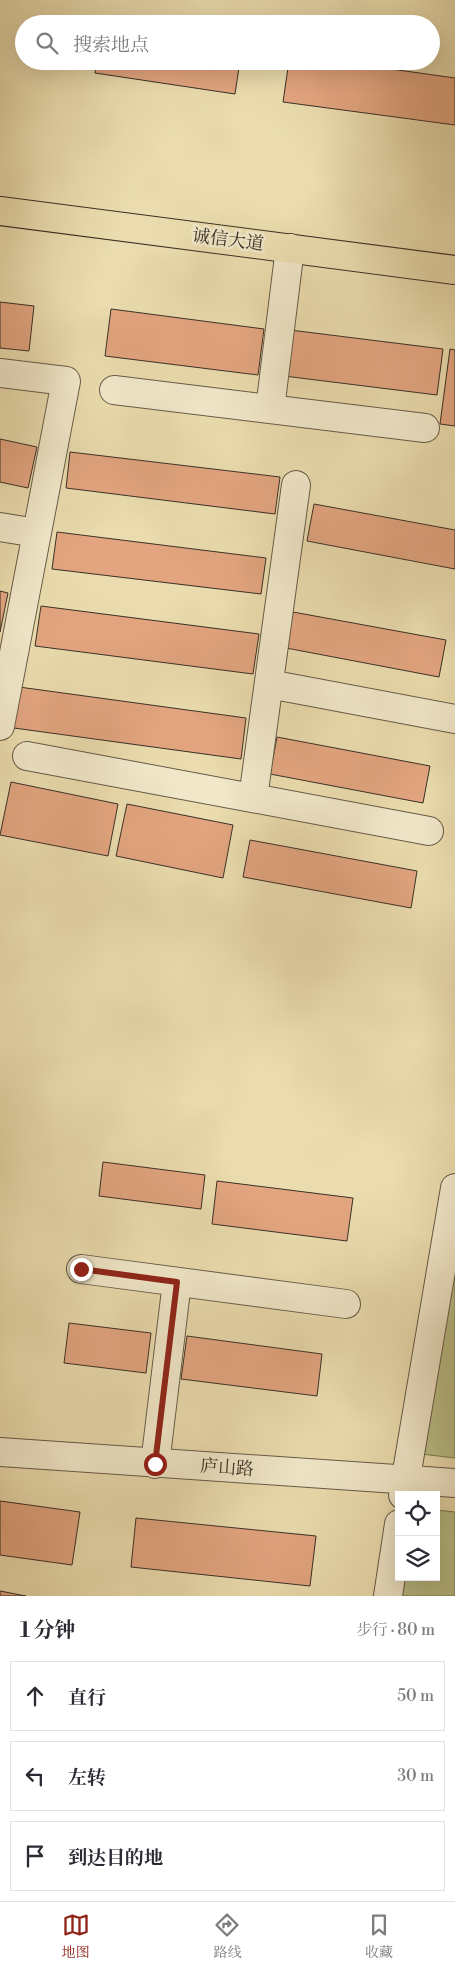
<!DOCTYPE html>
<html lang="zh">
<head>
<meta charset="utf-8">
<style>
  :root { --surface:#fff; --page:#f7f7f7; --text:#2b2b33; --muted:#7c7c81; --line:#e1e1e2; --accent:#8f2418 }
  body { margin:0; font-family:"Libre Bodoni","Noto Serif SC",serif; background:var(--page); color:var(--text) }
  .controls { position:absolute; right:15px; bottom:15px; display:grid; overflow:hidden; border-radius:0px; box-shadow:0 5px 20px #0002 }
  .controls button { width:45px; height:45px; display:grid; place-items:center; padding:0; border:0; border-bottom:1px solid var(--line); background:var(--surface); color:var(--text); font:25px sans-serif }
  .stop { position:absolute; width:15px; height:15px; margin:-11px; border:4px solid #8f2418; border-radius:50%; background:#fff }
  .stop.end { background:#8f2418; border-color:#fff; box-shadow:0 1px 5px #0008 }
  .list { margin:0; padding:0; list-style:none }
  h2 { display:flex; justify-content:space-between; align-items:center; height:65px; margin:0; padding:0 20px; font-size:21px }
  h2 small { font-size:16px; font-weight:400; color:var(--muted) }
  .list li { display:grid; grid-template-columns:32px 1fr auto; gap:15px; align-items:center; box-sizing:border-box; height:70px; margin:0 10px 10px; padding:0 10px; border:1px solid var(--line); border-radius:0px }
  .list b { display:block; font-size:19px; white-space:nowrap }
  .list em { font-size:16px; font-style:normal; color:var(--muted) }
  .icon { flex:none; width:28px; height:28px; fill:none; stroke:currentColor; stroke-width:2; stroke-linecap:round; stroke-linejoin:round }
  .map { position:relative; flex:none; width:455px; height:1596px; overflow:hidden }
  .search { position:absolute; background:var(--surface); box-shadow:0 5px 20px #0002; left:15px; right:15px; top:15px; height:55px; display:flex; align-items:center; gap:12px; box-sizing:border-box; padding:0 18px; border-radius:28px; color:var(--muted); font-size:19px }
  .sheet { height:305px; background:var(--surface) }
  nav { display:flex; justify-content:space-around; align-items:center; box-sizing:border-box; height:70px; border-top:1px solid var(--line); background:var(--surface); font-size:14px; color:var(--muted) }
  nav a { display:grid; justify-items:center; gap:2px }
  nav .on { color:var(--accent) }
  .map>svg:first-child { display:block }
  .green { fill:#babf88; stroke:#7a7857 }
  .building { fill:#e2a580; stroke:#3b3026 }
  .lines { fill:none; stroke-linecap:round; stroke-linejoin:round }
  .minor-casing { stroke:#675b48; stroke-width:30 }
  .major-casing { stroke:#3b3026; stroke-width:30 }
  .minor { stroke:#f1e8ca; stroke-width:28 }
  .major { stroke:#eadcae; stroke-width:28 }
  .route { stroke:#8f2418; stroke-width:6 }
  .labels { text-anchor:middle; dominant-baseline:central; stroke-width:5; stroke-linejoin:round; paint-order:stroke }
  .street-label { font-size:18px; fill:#3b3026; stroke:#f1e8ca }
</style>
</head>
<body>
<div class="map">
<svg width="455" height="1596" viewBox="0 0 455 1596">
  <rect width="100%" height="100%" fill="#eadcae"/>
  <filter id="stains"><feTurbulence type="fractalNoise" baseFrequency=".004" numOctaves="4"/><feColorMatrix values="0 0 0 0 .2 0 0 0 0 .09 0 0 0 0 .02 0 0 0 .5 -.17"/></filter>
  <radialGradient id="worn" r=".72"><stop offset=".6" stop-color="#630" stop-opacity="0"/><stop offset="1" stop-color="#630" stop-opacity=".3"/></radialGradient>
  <path class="green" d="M455,1262V1458L421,1454Z
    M436,1510L455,1512V1596H398L401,1577H436Z"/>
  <path class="building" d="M97,61H240L235,94L95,73Z
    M289,61H334L455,78V125L283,102Z
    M0,302L34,306L29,351L0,348Z
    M111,309L264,329L258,375L105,356Z
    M290,330L443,349L437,395L284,376Z
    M450,349L455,350V426L440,424Z
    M0,439L37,447L28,488L0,482Z
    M70,452L280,477L275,514L66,488Z
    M314,504L455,530V569L307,541Z
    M57,532L266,558L261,594L52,569Z
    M0,591L8,593L0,632Z
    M41,606L259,634L253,674L35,646Z
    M293,612L446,640L439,677L286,648Z
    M19,687L246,718L241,759L14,728Z
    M277,737L430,766L423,803L270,774Z
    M11,782L118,804L108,856L0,835Z
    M127,804L233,825L223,878L116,856Z
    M250,840L417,871L411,908L243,877Z
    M103,1162L205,1175L201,1209L99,1196Z
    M217,1181L353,1198L347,1241L212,1224Z
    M69,1323L151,1333L146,1373L64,1363Z
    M187,1336L322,1354L317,1396L181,1379Z
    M0,1501L80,1512L72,1565L0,1555Z
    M136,1518L316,1536L310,1586L131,1567Z
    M0,1591L26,1596H0Z"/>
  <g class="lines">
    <g class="minor-casing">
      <path id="minor" d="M0,373L66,381L0,726
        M114,390L425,428
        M270,409L290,248
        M0,527L37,533
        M269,684L455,719
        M27,756L429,831
        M253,798L296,485
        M81,1269L346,1304
        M0,1452L455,1483
        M155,1464L177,1282
        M403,1495L455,1188
        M388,1596L399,1524"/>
    </g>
    <g class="major-casing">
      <path id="major" d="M0,211L455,270"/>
    </g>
    <use href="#minor" class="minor"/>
    <use href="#major" class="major"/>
  </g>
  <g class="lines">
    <path class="route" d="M81,1269L177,1282L155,1464"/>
  </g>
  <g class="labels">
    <g class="street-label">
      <text transform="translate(228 240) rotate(7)">诚信大道</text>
      <text transform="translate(227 1468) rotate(4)">庐山路</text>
    </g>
  </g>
  <rect width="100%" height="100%" filter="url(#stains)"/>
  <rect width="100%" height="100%" fill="url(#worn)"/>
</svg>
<div class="controls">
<button><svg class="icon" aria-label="locate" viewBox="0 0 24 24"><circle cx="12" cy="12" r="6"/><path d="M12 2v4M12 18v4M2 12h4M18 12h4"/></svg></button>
<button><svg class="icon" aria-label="layers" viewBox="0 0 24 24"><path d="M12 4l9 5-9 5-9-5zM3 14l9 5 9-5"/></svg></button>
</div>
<div class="stop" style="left:155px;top:1464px"></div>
<div class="stop end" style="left:81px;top:1269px"></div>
<div class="search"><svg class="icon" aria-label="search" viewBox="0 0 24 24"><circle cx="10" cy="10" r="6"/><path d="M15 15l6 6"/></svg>搜索地点</div>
</div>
<section class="sheet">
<h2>1 分钟<small>步行 · 80 m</small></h2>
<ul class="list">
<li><svg class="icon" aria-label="ahead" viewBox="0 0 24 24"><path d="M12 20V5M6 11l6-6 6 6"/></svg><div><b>直行</b></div><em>50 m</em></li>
<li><svg class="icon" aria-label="left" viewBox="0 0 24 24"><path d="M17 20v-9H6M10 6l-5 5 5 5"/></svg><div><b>左转</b></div><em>30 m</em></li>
<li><svg class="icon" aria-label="arrive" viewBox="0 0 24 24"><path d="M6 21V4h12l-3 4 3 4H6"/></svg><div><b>到达目的地</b></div></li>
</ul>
</section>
<nav>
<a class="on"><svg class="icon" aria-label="map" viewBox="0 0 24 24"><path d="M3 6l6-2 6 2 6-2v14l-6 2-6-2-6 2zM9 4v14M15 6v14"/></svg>地图</a>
<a><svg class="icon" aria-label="directions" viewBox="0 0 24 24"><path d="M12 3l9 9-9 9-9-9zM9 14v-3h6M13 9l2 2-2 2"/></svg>路线</a>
<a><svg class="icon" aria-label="saved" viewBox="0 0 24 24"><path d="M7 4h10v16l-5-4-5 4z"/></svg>收藏</a>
</nav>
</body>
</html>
